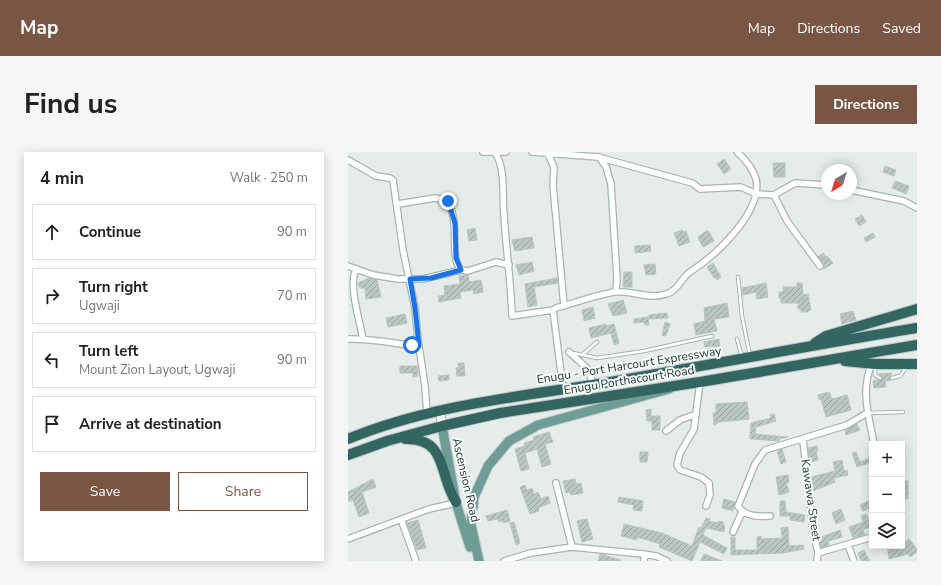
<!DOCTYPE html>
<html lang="en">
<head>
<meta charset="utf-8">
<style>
  :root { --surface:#fff; --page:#f6f6f6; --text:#222; --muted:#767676; --line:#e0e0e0; --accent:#795643 }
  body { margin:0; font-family:"Nunito Sans",sans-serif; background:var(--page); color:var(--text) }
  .controls { position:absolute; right:12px; bottom:12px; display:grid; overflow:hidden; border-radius:0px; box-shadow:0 2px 10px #0003 }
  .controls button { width:36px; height:36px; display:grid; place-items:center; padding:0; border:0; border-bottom:1px solid var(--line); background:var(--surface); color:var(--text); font:20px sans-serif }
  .compass { position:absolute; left:473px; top:12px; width:36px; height:36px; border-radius:50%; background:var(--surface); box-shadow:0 2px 10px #0003; rotate:218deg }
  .stop { position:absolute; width:12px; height:12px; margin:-9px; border:3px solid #1a73e8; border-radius:50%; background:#fff }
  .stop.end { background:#1a73e8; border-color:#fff; box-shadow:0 1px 4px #0008 }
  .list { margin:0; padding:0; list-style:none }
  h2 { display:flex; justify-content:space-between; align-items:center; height:52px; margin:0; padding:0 16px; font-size:17px }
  h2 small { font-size:13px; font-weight:400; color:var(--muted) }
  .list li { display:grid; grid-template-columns:26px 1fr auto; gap:12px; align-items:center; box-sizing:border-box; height:56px; margin:0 8px 8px; padding:0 8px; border:1px solid var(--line); border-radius:0px }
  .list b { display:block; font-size:15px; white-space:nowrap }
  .list p { margin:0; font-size:13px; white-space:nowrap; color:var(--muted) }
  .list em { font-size:13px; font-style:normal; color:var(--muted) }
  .actions { display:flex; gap:8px; padding:12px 16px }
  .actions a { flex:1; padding:9px 0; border:1px solid var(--accent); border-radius:0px; text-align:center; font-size:14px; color:var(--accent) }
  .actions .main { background:var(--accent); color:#fff }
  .icon { flex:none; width:22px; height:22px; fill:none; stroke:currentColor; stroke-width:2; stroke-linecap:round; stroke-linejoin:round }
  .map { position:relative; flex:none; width:569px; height:409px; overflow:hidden; border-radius:0px }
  header { display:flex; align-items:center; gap:24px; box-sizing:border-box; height:56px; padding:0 20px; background:var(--accent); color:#fff }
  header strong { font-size:19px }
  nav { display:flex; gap:22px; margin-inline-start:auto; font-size:14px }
  .intro { display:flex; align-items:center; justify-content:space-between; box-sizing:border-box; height:96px; padding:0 24px }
  h1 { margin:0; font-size:28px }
  .button { padding:10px 18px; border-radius:0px; background:var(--accent); color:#fff; font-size:14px; font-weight:700 }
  main { display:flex; gap:24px; padding:0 24px }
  aside { flex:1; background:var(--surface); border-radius:0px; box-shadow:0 2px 10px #0003 }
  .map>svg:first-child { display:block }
  .building { fill:url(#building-hatch); stroke:#b8c5c1 }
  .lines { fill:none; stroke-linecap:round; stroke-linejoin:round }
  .lane-casing { stroke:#a8b4b1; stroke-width:4.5 }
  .street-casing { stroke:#a8b4b1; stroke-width:8 }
  .secondary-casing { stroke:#a1b4af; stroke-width:10 }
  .primary-casing { stroke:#c2c8c8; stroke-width:11 }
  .highway-casing { stroke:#c2c8c8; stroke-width:12 }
  .lane { stroke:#fff; stroke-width:2.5 }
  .street { stroke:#fff; stroke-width:5.5 }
  .secondary { stroke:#fff; stroke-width:8 }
  .primary { stroke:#6e9d96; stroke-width:9 }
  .highway { stroke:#346661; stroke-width:10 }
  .route { stroke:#1a73e8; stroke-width:5 }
  .labels { text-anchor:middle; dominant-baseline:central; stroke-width:4; stroke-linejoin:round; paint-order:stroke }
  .street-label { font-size:12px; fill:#263c39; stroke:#f5f9f7 }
</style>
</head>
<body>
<header>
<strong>Map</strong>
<nav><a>Map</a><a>Directions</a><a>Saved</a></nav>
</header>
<div class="intro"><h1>Find us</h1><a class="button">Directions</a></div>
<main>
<aside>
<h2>4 min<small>Walk · 250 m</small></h2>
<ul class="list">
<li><svg class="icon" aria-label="ahead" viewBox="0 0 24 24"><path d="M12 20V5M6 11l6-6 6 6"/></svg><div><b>Continue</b></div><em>90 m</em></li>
<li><svg class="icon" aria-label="right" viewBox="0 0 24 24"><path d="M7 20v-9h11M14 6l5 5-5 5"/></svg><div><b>Turn right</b><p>Ugwaji</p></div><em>70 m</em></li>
<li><svg class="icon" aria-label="left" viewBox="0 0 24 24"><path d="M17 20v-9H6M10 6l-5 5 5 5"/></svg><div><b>Turn left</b><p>Mount Zion Layout, Ugwaji</p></div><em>90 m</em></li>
<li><svg class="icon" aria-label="arrive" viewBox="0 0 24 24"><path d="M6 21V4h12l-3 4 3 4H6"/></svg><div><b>Arrive at destination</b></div></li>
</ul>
<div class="actions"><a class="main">Save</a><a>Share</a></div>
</aside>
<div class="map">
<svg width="569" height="409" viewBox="0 0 569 409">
  <defs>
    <pattern id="building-hatch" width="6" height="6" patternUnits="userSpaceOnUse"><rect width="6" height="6" fill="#bac7c3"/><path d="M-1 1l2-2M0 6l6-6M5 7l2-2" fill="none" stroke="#97a39f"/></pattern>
  </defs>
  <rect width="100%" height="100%" fill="#e5ecea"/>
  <path class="building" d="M376,7L383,17L376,22L369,12Z
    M425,11H437V25H426Z
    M537,14L548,18L546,24L535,20Z
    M547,29L561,34L558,42L544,36Z
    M514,63L518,70L511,74L507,67Z
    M127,76L129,88L121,89L119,78Z
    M334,78L335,80L338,79L342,90L331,94L326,81Z
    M360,78L366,89L355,95L350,85Z
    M525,81L527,85L518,90L516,86Z
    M184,85L186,96L167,99L164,88Z
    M302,93L303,99L287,101V94Z
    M475,101L478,105L479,104L485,111L476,117V112L470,105Z
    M184,110L186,119L171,123L168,113Z
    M365,111L373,125L369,128L367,125L366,126L359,115Z
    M307,112L308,122L298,123L296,113Z
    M276,120H284V135H275Z
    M120,123L121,130L133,128L135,140L126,142L125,138L112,140L113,146L91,150L90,144L97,143L96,134L112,132L111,124Z
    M21,126L29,128L33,145L18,147L17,136H12L10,131Z
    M209,126L210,131L186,135L189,153L180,155L177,132Z
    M418,131L420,145L409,147L408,140L395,143L394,136Z
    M449,131H454L455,143L460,142L463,158L460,159V160H453V157H450V151H433V146H431V140H435V135H449Z
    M275,148L279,161L265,164L260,152Z
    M379,151L381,165L366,167L369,179L348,183L346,172L357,169L356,156Z
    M245,155L247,166L236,169L234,158Z
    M505,159L508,168L494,172L492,162Z
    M319,161L320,166L301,167V163Z
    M57,162L59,171L40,175L38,166Z
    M300,165L301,173H297L296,170L286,171V167Z
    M317,170L322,172L318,184L314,183Z
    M258,172V174L266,172L271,191L266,193L263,181L243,186L241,176Z
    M371,187L372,194L357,195L356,190Z
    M110,211H116L117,224H109L108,216L111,215Z
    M52,214H69L70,224L65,225V221H52Z
    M544,221L541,226L543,228L537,229L538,235L526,236L525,229L535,227L531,222Z
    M101,223V228L91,229L90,224Z
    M481,240L484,247L499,243L503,258L478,265L473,247L471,248L470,243Z
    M399,250L401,267L371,270L366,273L365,261H368V252Z
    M303,257V264H312V278H304V269H299L298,258Z
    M426,262L428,269L408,275L407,282L440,285L431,287V289L402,287L403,271L423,266L422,263Z
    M509,272L512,278L498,283L497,278Z
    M201,280L205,290L197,292L203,312L194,315L189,297L177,301L181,317L173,319L167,297L177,294L176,291L186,288L185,285Z
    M469,294L470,299H468L470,308L462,310L460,296Z
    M434,297L438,310L433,312L429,299Z
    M292,300H300L299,310H292Z
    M508,300L512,310L522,306L524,310L509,315L504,301Z
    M494,308L496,319L499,318L500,323L486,326L487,330L465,339L463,325L487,319L485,310Z
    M440,323L441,330L438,331L441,340L431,343L428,325Z
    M25,327L28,335L14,340L21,361L11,365L5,348L1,350L0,340Z
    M227,327L228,332L233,331L235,341L223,343L222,340L218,341L215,329Z
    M554,329H560V347H554Z
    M177,333L179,338L184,336L186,342L190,340L193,347L200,344L202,351L190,356L191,359L182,362L172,335Z
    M271,345L295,349L294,359L285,358L286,353L270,350Z
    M376,347L387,350L385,359L374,356Z
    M523,348L524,355L515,359L512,353Z
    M432,349H437L438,360L457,363L456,370L442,368V364H432Z
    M493,357L497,368L488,372L484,361Z
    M159,358L162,369L155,371L154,369L151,370L150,367L140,369L138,364Z
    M518,362L524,374L515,378L517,383L505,386L501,375L515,370L513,364Z
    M358,366L362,367L361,369L370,371V369L375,370L376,374L377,375L376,380L358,376L355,383L379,396L376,402L352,390L344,409L311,395L312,392L289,385V388L273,384L276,372L314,381L344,394L351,375L353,376Z
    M239,367L245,387L234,390L229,369Z
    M70,368L78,396L69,398L59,371Z
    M166,370L172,391L168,393L162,371Z
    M440,375L441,394L455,393L456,397L435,401L383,403V385H387V398H409V385L413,384V387L434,386L433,376Z
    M492,378L494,385L480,389L481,393L473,396L471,386Z
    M561,387L569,397V400L562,405L560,402L541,407L539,394H554Z
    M516,398L522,409H513L510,401Z
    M252,402L273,408V409H250Z
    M356,402L374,409H353Z"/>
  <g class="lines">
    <g class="lane-casing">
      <path id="lane" d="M390,125L394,164L402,204
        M389,187L394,205
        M225,201L249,206L296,199L364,184
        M234,203L249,190
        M527,214V223L532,226
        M544,226L552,224L558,216
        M520,261L555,260"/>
    </g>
    <g class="street-casing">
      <path id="street" d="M135,0H158
        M184,0L250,5L344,31L352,37L393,35L408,42L426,43L439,69L472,114
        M147,1C158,15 154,46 156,63C158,97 163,130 164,164L205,158L208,156C227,151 247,143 267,140C283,138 301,148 318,142C330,139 333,126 342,120C367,104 415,60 408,27C405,17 397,7 389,0
        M200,2L206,15L205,33L216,154
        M251,5L258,15L263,32L269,126L268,140
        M0,8L28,24L42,26L45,28L55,98L67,156L70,188L77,234L79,262
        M503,38L556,49L569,56
        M426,43L447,31L479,33
        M50,52L87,46L98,48C114,69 100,103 113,118
        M0,114L25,123L50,127H75L113,118L120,119L148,110L161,113
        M8,118C0,132 12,170 15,187
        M205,158L215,237
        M0,187C24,186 47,192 71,194
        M221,200L239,216L246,233
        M524,211C512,239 521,264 526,292
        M352,230L346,277L332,301L329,313L332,318L353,325L361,331L362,343L358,354
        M318,279L332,268L348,262
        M455,288L465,377L470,401L469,409
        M208,331L224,395
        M422,364C411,365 396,364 390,354L407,312L417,298L499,273L519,261
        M53,367L68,409
        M385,380L394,360
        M0,387L81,357L108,351
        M500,393L506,409
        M470,401L524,385
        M156,409L183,401L224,395L295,402L308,404L319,409
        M296,409L297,402"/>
    </g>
    <g class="secondary-casing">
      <path id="secondary" d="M92,259L94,274"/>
    </g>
    <g class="primary-casing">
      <path id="primary" d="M94,274L108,351L122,395
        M131,409L123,373L126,345L140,314L161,289L190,273L321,237"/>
    </g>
    <g class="highway-casing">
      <path id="highway" d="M467,191L478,184L569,157
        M497,209L527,212H569
        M0,287C82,253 170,245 256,231C361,213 465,193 569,176
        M57,287C100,286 90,322 108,350
        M0,303L39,289L94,274L152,261L352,230L569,193"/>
    </g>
    <use href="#lane" class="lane"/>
    <use href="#street" class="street"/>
    <use href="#secondary" class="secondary"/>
    <use href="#primary" class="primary"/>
    <use href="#highway" class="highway"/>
  </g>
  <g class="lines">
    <path class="route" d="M64,193L71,194L67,156L62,127L83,126L113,118L108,106L107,71L100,49"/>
  </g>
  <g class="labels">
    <g class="street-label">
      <text transform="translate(281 213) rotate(-9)">Enugu - Port Harcourt Expressway</text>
      <text transform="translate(281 228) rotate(-9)">Enugu Porthacourt Road</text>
      <text transform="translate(118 328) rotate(77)">Ascension Road</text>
      <text transform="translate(463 348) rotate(82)">Kawawa Street</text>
    </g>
  </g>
</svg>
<div class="controls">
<button>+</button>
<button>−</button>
<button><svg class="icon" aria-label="layers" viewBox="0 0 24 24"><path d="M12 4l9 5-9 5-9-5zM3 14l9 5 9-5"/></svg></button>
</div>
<svg class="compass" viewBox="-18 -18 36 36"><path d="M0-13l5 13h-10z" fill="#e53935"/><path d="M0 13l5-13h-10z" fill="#767676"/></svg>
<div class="stop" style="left:64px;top:193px"></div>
<div class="stop end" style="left:100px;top:49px"></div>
</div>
</main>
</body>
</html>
